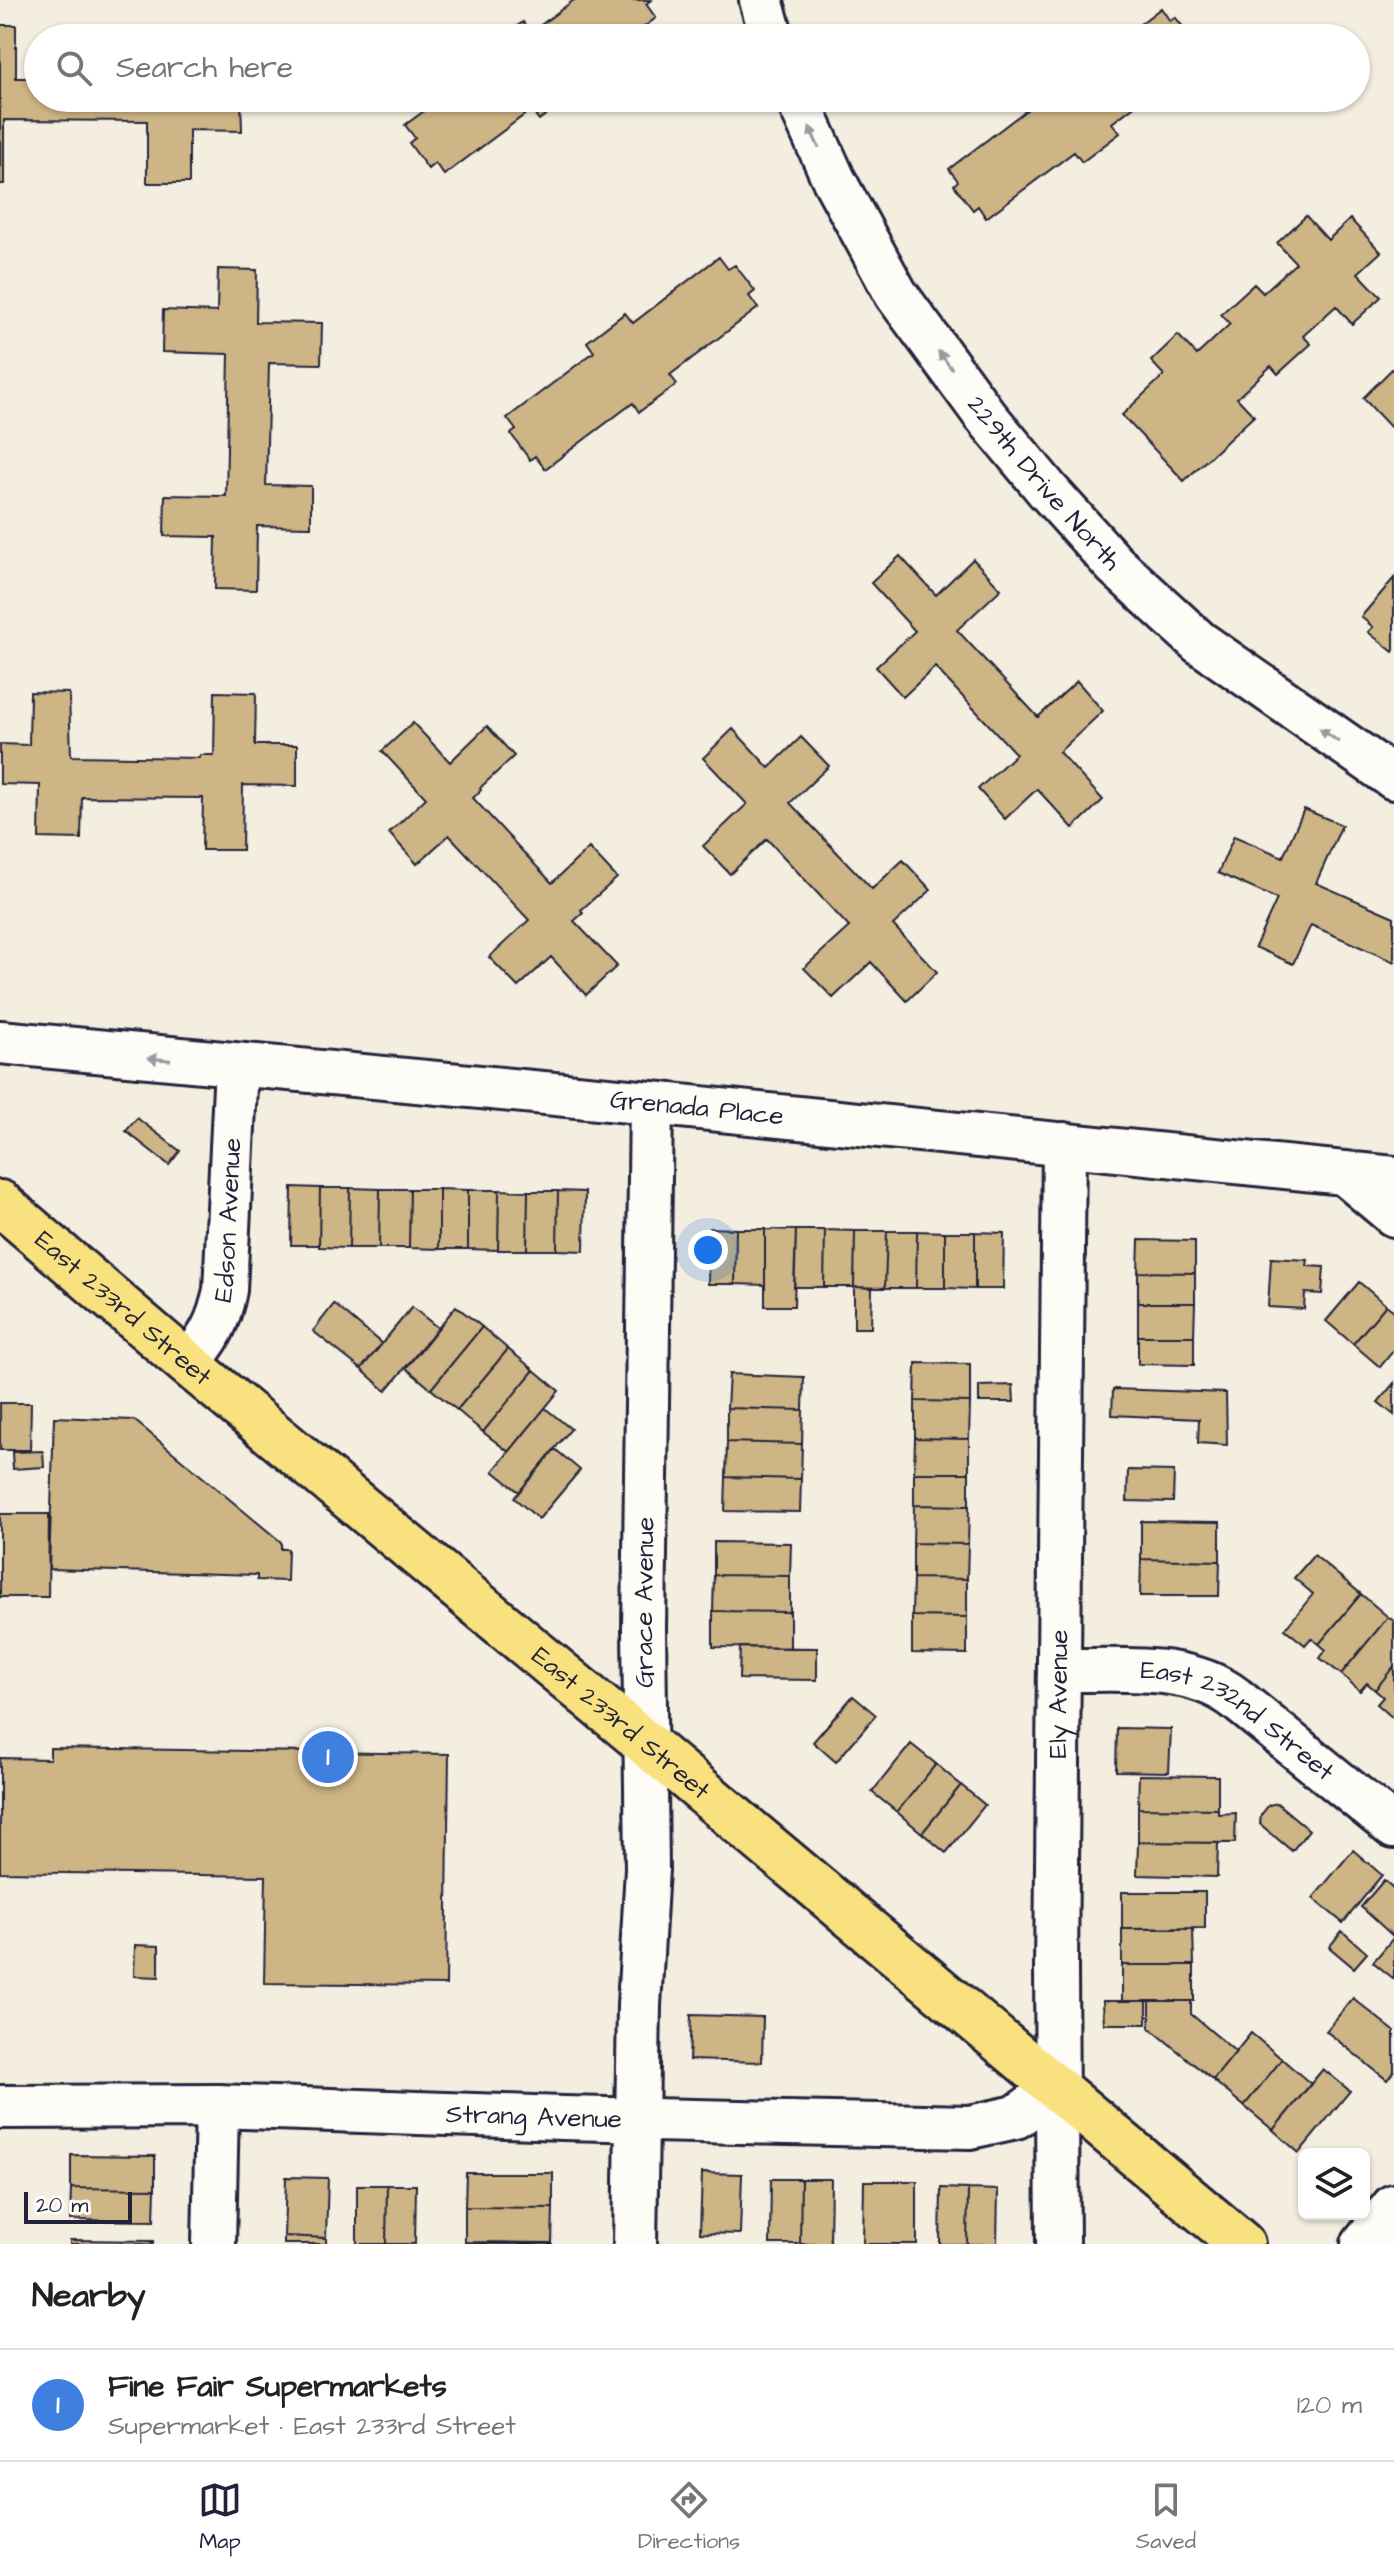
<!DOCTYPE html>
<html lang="en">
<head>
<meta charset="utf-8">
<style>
  :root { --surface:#fff; --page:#f6f6f6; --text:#222; --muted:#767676; --line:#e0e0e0; --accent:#22223b }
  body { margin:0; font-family:"Architects Daughter",sans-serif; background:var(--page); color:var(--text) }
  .controls { position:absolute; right:24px; bottom:24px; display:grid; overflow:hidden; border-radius:12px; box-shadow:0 2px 6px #0004 }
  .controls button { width:72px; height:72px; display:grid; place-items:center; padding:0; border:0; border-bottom:2px solid var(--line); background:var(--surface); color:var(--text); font:40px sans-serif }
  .scale { position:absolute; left:24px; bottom:20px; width:108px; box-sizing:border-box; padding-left:8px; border:4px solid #22223b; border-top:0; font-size:22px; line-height:28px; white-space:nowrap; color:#22223b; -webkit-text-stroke:6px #fdfcf7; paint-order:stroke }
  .you { position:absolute; left:708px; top:1250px; width:28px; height:28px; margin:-20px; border:6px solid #fff; border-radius:50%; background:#1a73e8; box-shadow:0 0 0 12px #1a73e833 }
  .badge { display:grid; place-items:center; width:52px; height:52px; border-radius:50%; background:var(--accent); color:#fff; font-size:26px; font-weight:700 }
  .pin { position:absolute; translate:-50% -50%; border:4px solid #fff; box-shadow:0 2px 8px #0006 }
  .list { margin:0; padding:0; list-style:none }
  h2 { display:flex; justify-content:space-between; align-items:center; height:104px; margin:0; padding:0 32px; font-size:34px }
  h2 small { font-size:26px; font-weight:400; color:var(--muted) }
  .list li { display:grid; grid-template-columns:52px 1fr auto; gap:24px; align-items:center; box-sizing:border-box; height:112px; padding:0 32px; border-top:2px solid var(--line) }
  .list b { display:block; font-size:30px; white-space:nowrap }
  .list p { margin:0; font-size:26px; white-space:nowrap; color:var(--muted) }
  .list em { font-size:26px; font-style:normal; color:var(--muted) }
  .icon { flex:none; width:44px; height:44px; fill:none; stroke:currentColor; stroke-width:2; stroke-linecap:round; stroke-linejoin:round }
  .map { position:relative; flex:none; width:1394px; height:2244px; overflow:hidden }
  .search { position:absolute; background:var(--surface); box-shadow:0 2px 6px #0004; left:24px; right:24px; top:24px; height:88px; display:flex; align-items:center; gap:20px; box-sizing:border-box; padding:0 28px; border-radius:44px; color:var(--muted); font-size:30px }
  .sheet { height:216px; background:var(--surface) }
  nav { display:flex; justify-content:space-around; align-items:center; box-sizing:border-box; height:112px; border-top:2px solid var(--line); background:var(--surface); font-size:22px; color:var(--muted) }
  nav a { display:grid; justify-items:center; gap:4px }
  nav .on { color:var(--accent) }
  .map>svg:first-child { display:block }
  .building { fill:#ceb585; stroke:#22223b; stroke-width:2 }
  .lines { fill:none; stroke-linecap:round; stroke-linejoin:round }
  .minor-casing { stroke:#22223b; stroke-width:48 }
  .tertiary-casing { stroke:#22223b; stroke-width:50 }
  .primary-casing { stroke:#22223b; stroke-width:50 }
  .minor { stroke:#fdfcf7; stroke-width:42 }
  .tertiary { stroke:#fdfcf7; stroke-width:44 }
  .primary { stroke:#fae180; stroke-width:44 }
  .oneway { fill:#9a9aa2 }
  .labels { text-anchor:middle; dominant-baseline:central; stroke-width:6; stroke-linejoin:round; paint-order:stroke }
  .street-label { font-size:26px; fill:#22223b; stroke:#fdfcf7 }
</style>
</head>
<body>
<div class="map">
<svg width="1394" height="2244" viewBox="0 0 1394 2244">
  <rect width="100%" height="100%" fill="#f4eee0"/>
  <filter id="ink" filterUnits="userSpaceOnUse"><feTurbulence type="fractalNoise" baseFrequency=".0125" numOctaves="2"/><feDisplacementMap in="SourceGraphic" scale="16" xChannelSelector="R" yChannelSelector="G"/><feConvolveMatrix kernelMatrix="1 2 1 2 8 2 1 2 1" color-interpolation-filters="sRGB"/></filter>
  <g filter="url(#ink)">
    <path class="building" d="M574,0H651L646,4L656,18L629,38H501L523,22L530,33Z
      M1161,8L1170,21L1175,17L1192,38H1122Z
      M0,25H16V78H38V98H241L242,131L189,130V183H147V121L4,120V184H0Z
      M136,36H179V38H136Z
      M442,98H569L539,120L531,110L444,175L435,163L428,169L409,143L415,138L405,125Z
      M1034,98H1145L1112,123L1120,133L1082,162L1074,152L986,218L978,206L973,210L954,185L958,181L949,169L1037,102Z
      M1306,216L1328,240L1350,219L1381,252L1358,273L1381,297L1352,324L1336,306L1303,336L1311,344L1278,374L1271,366L1237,398L1254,416L1184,481L1122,415L1164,375L1151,361L1178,335L1197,355L1230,324L1221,314L1254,284L1263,293L1296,263L1277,243Z
      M719,257L728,269L735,265L755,291L749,296L758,308L670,375L677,384L639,412L633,403L545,469L535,456L530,460L511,434L516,430L507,418L594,352L587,342L625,313L633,323Z
      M218,269L257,270L256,322L322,323L321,364L269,363L266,485L311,486V527L257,526L256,590L215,589L216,537L164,536L165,495L226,496L229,354L162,352L163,310L217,312Z
      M1392,369L1394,370V431L1363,398Z
      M900,556L936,595L973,559L1001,589L957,630L1038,717L1077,681L1103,711L1059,752L1103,800L1073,828L1037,789L1005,819L978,789L1016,754L935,667L903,697L876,667L915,631L871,583Z
      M1394,578V650L1393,652L1368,632L1373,627L1361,617Z
      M30,692L69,693L71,756L200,758V755H214L215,692L256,693L255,745H297V786L243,785L242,850H202L203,798L82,797L81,839L39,838L40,785L0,784V744L29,745Z
      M413,723L450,762L487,726L514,756L480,788L481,790L473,798L552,883L589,848L617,878L581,910L583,913L574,921L617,966L586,995L551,957L518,987L489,957L529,920L449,835L417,864L389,833L426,798L382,751Z
      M733,729L769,768L801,737L829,766L790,803L872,889L903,860L931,890L893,925L937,972L907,1001L871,962L833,998L804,968L849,927L767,839L730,874L703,846L747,804L703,758Z
      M1304,809L1342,825L1316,883L1394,917V962L1311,925L1293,964L1255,947L1277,899L1218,873L1234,836L1283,857Z
      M137,1118L180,1151L169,1165L126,1131Z
      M292,1187L320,1188L319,1245H291Z
      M320,1188H350L349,1248L319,1247Z
      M350,1188L380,1189L379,1248H349Z
      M380,1189H410L409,1248H379Z
      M410,1189H439V1249L409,1248Z
      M439,1189L468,1190V1249H439Z
      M468,1190H499L498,1250L468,1249Z
      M499,1190L528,1191L527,1250H498Z
      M528,1191H558L557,1250H527Z
      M558,1191L585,1192L584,1251L557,1250Z
      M709,1228L736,1229L735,1284H708Z
      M736,1229H765V1285L735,1284Z
      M765,1229L796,1230L794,1306H765Z
      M796,1230H825L824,1287H794Z
      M825,1230L855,1231L854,1287H824Z
      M855,1231H887L885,1288L854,1287Z
      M887,1231H917L916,1288H885Z
      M917,1231L945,1232V1288H916Z
      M945,1232H975V1289L945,1288Z
      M975,1232L1004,1233L1003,1289H975Z
      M1139,1240L1195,1241V1273L1138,1272Z
      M1271,1258L1308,1260L1307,1266L1324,1267L1322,1294L1305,1293L1304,1309L1268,1307Z
      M1138,1272L1195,1273V1303H1138Z
      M1359,1282L1386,1305L1353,1344L1326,1321Z
      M854,1287L872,1288L871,1328H854Z
      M1138,1303H1195L1194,1336H1138Z
      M334,1304L382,1344L361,1369L313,1331Z
      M1386,1305L1394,1311V1350L1380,1367L1353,1344Z
      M456,1306L482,1327L431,1389L406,1368Z
      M412,1307L438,1328L386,1391L361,1369Z
      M482,1327L508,1349L457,1410L431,1389Z
      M1138,1336H1194V1365L1138,1364Z
      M508,1349L534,1370L483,1432L457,1410Z
      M916,1363L970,1364V1402L915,1401Z
      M534,1370L559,1391L509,1452L483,1432Z
      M729,1374L804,1377L803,1410L727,1408Z
      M1394,1383V1415L1378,1402Z
      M1013,1385L1014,1402H979V1386Z
      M1113,1389L1226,1393L1227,1445L1198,1443L1199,1419L1112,1415Z
      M915,1401L970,1402L969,1439L915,1438Z
      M0,1403H31L30,1450H0Z
      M545,1408L571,1429L519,1492L493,1471Z
      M727,1408L803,1410L802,1444L727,1442Z
      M54,1417L134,1420L281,1542V1549H288L287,1581L257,1580V1575L49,1569Z
      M915,1438L969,1439V1473H914Z
      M727,1442L802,1444L801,1479L726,1477Z
      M555,1449L580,1470L539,1519L514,1498Z
      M43,1451L44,1467L13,1469L12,1452Z
      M1128,1470L1174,1471L1173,1502L1127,1501Z
      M914,1473H969V1506L914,1505Z
      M726,1477L801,1479L800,1512L725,1511Z
      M914,1505L969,1506L968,1544L913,1543Z
      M0,1514H49L48,1597H0Z
      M1141,1521L1220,1522V1561L1141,1559Z
      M714,1542L791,1543L790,1576L714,1575Z
      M913,1543L968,1544L967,1579L913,1578Z
      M1314,1555L1361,1594L1319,1644L1311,1638L1305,1645L1285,1629L1313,1594L1294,1578Z
      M1141,1559L1220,1561L1219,1596H1140Z
      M714,1575L790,1576V1612L713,1611Z
      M913,1578L967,1579V1617L912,1616Z
      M1361,1594L1388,1617L1341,1674L1320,1658L1326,1650L1319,1644Z
      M713,1611L790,1612V1648L713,1647Z
      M912,1616L967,1617V1654L912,1653Z
      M1388,1617L1394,1621V1666L1375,1690L1367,1683L1360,1691L1341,1674Z
      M740,1647L817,1648V1680L739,1679Z
      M1394,1666V1719L1377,1704L1383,1697L1375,1690Z
      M853,1696L876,1715L836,1762L813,1742Z
      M1117,1728L1171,1729L1169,1772L1116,1771Z
      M911,1744L936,1764L897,1812L872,1792Z
      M50,1748L449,1754L446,1985L264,1983L266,1876L0,1872V1758L50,1759Z
      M936,1764L961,1785L922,1833L897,1812Z
      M1139,1775L1218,1776V1809L1138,1808Z
      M961,1785L985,1805L946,1853L922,1833Z
      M1277,1803L1309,1830L1292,1851L1260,1824L1261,1815L1269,1805Z
      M1138,1808L1218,1809V1814L1236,1813L1235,1843L1138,1842Z
      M1138,1842L1218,1843L1217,1877L1137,1875Z
      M1353,1850L1382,1875L1343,1923L1313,1898Z
      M1384,1880L1394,1889V1937L1361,1907Z
      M1122,1892H1205V1928L1122,1929Z
      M1122,1929H1193L1194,1965H1122Z
      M1342,1931L1367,1953L1354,1968L1329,1947Z
      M1394,1937V1979L1373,1962Z
      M135,1945L159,1946V1977L134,1976Z
      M1122,1965H1194V2001H1122Z
      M1353,1998L1394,2031V2071L1387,2080L1326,2031Z
      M1103,2001H1147V2024H1104Z
      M1150,2001H1191V2014L1236,2052L1213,2080L1150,2028Z
      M691,2015L763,2017L762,2062L689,2060Z
      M1251,2033L1282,2059L1244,2106L1213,2080Z
      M1282,2059L1311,2084L1273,2130L1244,2106Z
      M1323,2069L1350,2091L1299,2153L1273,2130Z
      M71,2155L155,2156V2189L71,2188Z
      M466,2173H553V2208L465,2207Z
      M702,2173L742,2174L740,2234L700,2233Z
      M286,2177L328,2178L326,2238L284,2236Z
      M771,2179H801L800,2244H770Z
      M801,2179H831L830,2244H800Z
      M864,2181H917V2244H863Z
      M357,2185H387L386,2244H357Z
      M387,2185H416L415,2244H386Z
      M71,2188L155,2189L154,2221L70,2220Z
      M941,2188L968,2189L967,2244H940Z
      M968,2189L998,2190L997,2244H967Z
      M465,2207L553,2208L552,2243L465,2242Z
      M284,2236L326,2238V2244H284Z
      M70,2240L153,2241V2244H70Z
      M465,2242L552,2243V2244H465Z"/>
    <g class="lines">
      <g class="minor-casing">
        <g id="minor">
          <path d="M761,0L772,38"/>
          <path id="s1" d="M797,98L834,180L896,294L984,414L1048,491L1115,565L1199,642L1394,778"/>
          <path id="s2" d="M0,1042L651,1103L1394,1178"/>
          <path d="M1344,1173L1394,1215"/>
          <path id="s3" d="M187,1363C209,1341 219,1321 225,1290L236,1066"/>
          <path id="s4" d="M1060,1670C1118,1671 1188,1662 1235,1698L1394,1827"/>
          <path id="s5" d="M0,2107L217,2106L563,2118L970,2127L1016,2117L1056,2088"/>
          <path d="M214,2244L217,2106"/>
          <path id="s6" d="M635,2244L639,2005L647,1869L644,1629L651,1103"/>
          <path id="s7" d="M1058,2244L1056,1969L1064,1144"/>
        </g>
      </g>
      <g class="tertiary-casing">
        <path id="tertiary" d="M1364,2244L1394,2207"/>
      </g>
      <g class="primary-casing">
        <g id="primary">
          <path id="s8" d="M0,1203L187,1363L645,1743L1242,2244"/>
        </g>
      </g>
      <use href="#minor" class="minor"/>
      <use href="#tertiary" class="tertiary"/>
      <use href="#primary" class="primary"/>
    </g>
    <defs><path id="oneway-solid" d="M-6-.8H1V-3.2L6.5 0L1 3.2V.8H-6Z" transform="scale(2)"/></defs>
    <g class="oneway">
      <use href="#oneway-solid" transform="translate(814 137) rotate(-114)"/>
      <use href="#oneway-solid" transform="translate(945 360) rotate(-127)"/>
      <use href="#oneway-solid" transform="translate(1329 735) rotate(-145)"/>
      <use href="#oneway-solid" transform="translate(159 1059) rotate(-174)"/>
    </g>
  </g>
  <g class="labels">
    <g class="street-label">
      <text stroke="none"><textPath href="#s1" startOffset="460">229th Drive North</textPath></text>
      <text stroke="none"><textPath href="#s2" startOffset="700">Grenada Place</textPath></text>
      <text stroke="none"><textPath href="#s3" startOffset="154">Edson Avenue</textPath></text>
      <text stroke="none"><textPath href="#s8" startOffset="162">East 233rd Street</textPath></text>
      <text stroke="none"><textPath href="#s6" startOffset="642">Grace Avenue</textPath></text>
      <text stroke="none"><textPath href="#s7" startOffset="550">Ely Avenue</textPath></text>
      <text stroke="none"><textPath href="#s8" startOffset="810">East 233rd Street</textPath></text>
      <text stroke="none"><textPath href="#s4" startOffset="192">East 232nd Street</textPath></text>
      <text stroke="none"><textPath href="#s5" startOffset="534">Strang Avenue</textPath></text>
    </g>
  </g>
</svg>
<div class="controls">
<button><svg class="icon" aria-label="layers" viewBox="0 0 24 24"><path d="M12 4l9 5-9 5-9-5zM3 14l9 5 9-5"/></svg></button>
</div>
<div class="scale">20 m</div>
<div class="you"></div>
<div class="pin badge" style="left:328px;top:1757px;background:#3f7fe0">1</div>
<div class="search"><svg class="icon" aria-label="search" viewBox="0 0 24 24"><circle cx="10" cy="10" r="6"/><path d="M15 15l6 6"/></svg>Search here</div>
</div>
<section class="sheet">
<h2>Nearby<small></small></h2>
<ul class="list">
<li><span class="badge" style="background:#3f7fe0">1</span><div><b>Fine Fair Supermarkets</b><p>Supermarket · East 233rd Street</p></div><em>120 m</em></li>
</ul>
</section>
<nav>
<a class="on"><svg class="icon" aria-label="map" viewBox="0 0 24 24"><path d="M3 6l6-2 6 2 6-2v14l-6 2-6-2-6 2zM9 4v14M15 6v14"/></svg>Map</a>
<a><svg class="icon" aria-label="directions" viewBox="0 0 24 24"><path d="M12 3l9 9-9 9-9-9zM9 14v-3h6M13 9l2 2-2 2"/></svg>Directions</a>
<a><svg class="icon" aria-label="saved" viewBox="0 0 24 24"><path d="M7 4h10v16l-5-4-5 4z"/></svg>Saved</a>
</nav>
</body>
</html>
